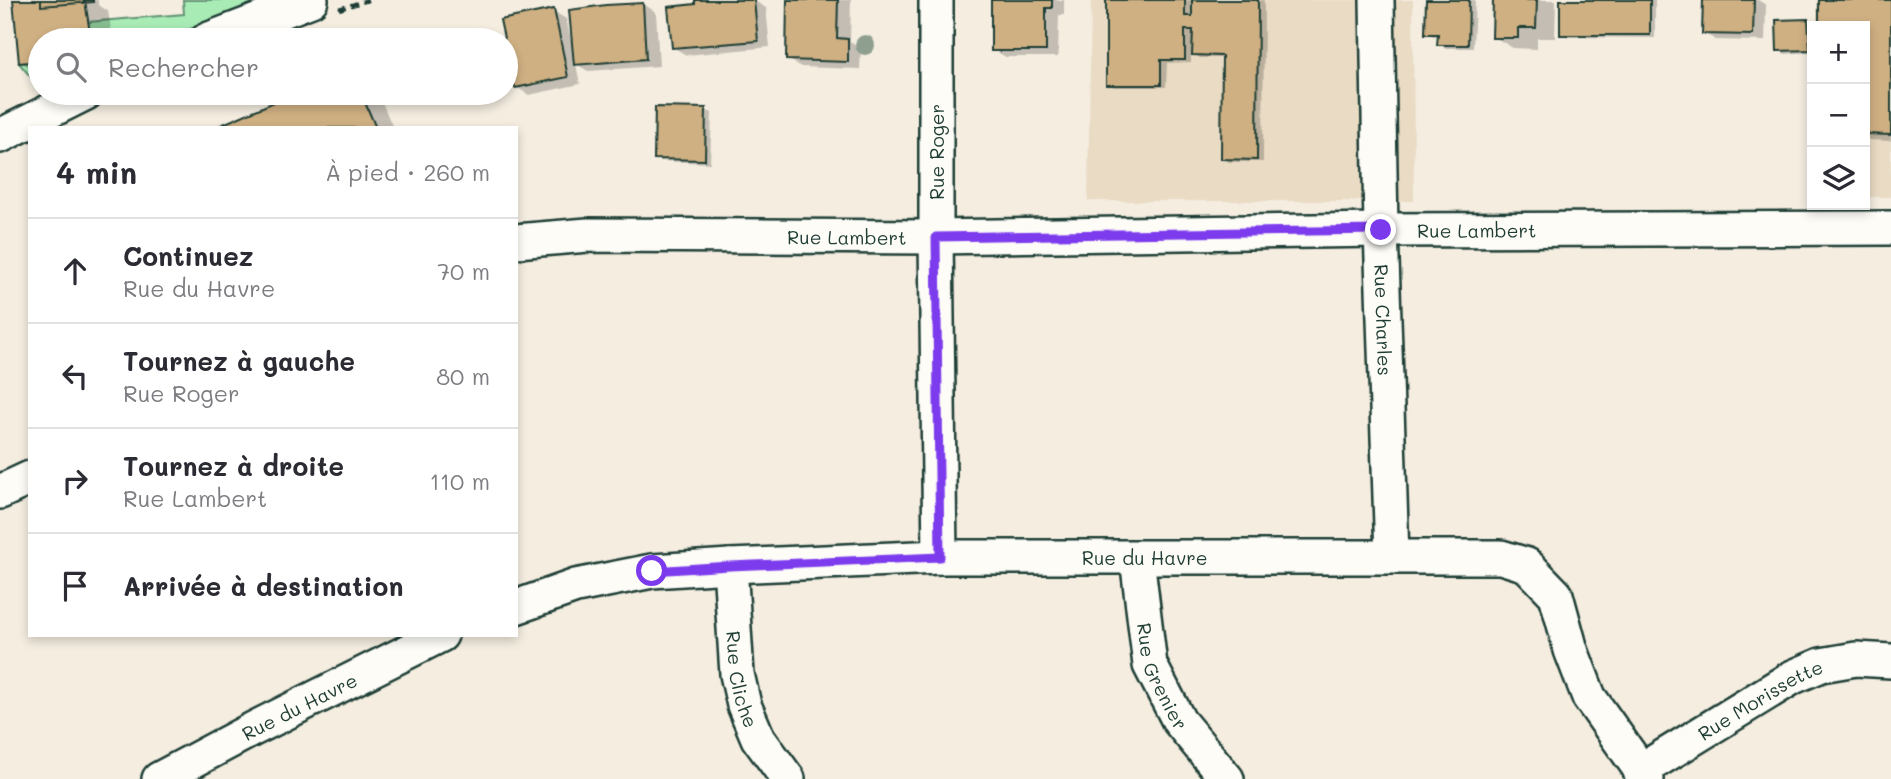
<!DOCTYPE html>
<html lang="fr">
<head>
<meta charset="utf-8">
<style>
  :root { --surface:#fff; --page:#f7f7f7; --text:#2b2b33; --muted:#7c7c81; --line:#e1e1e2 }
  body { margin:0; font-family:Mali,sans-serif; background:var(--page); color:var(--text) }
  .controls { position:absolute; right:21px; top:21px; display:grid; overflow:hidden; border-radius:0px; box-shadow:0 4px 10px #0003 }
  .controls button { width:63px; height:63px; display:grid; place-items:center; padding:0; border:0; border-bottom:2px solid var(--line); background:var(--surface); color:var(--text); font:35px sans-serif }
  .stop { position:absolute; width:21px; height:21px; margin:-16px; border:5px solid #7c3aed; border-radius:50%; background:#fff }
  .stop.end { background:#7c3aed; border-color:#fff; box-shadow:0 2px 7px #0008 }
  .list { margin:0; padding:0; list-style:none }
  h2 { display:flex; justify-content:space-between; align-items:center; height:91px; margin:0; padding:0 28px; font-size:30px }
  h2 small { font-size:23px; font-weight:400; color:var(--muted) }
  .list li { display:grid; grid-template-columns:46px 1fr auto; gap:21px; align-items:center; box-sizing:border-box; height:105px; padding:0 28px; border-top:2px solid var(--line) }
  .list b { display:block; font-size:26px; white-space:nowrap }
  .list p { margin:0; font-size:23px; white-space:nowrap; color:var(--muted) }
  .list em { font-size:23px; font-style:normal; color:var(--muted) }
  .icon { flex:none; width:38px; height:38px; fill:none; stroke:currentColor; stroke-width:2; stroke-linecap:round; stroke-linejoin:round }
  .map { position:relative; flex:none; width:1891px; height:779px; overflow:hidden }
  .search { position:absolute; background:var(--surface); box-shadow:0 4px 10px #0003; left:28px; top:28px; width:490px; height:77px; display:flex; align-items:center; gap:18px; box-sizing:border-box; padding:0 24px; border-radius:38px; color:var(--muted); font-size:26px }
  .panel { position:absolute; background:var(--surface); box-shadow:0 4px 10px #0003; left:28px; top:126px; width:490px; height:511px; border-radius:0px }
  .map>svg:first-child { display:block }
  .built { fill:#e9dbc4 }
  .green { fill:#a8ebb5; stroke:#649474; stroke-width:2 }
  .shadow { fill:#0003 }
  .building { fill:#cfb083; stroke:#1f3d34; stroke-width:2 }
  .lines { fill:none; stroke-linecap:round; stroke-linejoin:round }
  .minor-casing { stroke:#1f3d34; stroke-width:38 }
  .path { stroke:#1f3d34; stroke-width:4.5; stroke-dasharray:7 5; stroke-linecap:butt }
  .minor { stroke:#fdfcf7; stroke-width:33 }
  .tree { fill:#8e9f90 }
  .route { stroke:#7c3aed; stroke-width:9 }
  .labels { text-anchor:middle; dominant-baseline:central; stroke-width:5; stroke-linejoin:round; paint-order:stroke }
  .street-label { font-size:19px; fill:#1f3d34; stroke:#fdfcf7 }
</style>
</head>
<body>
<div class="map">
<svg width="1891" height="779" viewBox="0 0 1891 779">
  <rect width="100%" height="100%" fill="#f4ede0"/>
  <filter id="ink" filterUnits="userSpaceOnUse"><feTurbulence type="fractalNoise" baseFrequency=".0143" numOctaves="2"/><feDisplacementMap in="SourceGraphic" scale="14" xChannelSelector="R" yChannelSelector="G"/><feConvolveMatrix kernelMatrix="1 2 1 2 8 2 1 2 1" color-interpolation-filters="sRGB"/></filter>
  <g filter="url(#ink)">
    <path class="built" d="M1091,0H1413L1414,201H1088Z
      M1817,0H1891V197H1865V26H1817Z"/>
    <path class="green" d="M183,0H262L163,40H91L88,22L184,14Z
      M40,61V88L19,63Z"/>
    <path class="shadow" d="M35,0H98V5L108,11L113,40H40V74L21,62Z
      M696,0H753L766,8L770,47L686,55L673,47L697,6Z
      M789,0H851L850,41L861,48L860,69L801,67L788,59Z
      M993,0H1064V15H1059L1058,57H1006L993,50Z
      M1108,0H1264L1263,162H1229L1223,158L1224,58H1200L1191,52V62L1167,63L1166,87H1114L1108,84Z
      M1428,0H1475L1473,48H1445L1439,44V36H1433L1427,33Z
      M1495,0H1556L1555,38H1537V49L1513,48L1494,37Z
      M1562,0H1655V38L1568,37L1562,34Z
      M1704,0H1758L1766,5L1765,41L1716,40L1703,33Z
      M1821,0H1891V141L1869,140L1865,138V26H1820Z
      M643,4L656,12L659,66L588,71L576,64L580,84L529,95L516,87L553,11L566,19L571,40Z
      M1808,21L1814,24V26H1812V52L1785,54L1779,50Z
      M299,93H378L393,128H218Z
      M706,110L712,113L710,163L661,161L655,158Z"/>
    <path class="building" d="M13,0H85L91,40H40V61L19,63Z
      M41,0H93V2L41,6Z
      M695,0H754L758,41L672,48L668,7L695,4Z
      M787,0H838L837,38L848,39V62L786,60Z
      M991,0H1052V8H1046V51H991Z
      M1106,0H1185V16H1192V0H1258L1257,160L1221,159L1222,56L1192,55L1193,30H1185V60H1161V85H1106Z
      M1426,0H1469L1468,45H1437L1438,34H1425Z
      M1493,0H1537L1536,28H1518V38H1492Z
      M1560,0H1650V35H1560Z
      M1703,0H1754L1753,35L1702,34Z
      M1819,0H1891V135L1865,134V26H1819Z
      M643,3L646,59L574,65L569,10L606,5Z
      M554,9L568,77L515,88L500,20Z
      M1808,19L1810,50L1777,51L1776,20Z
      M295,93H361L376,128H214Z
      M655,107L706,108L705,160L654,159Z"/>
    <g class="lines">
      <g class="minor-casing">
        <g id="minor">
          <path d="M936,0V237L940,557"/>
          <path id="s1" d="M1377,0L1381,230L1392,556"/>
          <path d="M207,40L311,0"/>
          <path d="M0,136L86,93"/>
          <path id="s2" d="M516,241L588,235L936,237L1381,230L1891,228"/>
          <path d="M0,492L30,478"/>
          <path id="s3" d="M1137,558L1150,665L1179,721L1227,779"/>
          <path id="s4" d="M730,566L737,674L744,705L758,738L788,779"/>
          <path id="s5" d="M516,607L576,586L652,571L730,566L940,557H1501L1527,565L1556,595L1571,650L1589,697L1647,779"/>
          <path id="s6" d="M1640,771L1793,677L1821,665L1856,659L1891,661"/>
          <path id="s7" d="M159,779L253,729L441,635"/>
        </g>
      </g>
      <path class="path" d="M339,9L368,0
        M115,100L130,93"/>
      <use href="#minor" class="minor"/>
    </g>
    <circle class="tree" cx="865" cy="45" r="10"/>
  </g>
  <g class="lines" filter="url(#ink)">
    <path class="route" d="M652,571L730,566L940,557L936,237L1381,230"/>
  </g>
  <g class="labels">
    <g class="street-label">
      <text transform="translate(936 152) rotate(-90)">Rue Roger</text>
      <text stroke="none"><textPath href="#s2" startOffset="961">Rue Lambert</textPath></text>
      <text stroke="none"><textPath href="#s2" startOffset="331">Rue Lambert</textPath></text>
      <text stroke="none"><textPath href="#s1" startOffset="320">Rue Charles</textPath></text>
      <text stroke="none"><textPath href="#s5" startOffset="634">Rue du Havre</textPath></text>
      <text stroke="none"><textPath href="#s3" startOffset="122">Rue Grenier</textPath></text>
      <text stroke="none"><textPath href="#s4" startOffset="114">Rue Cliche</textPath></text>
      <text stroke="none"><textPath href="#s6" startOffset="140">Rue Morissette</textPath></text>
      <text stroke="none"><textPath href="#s7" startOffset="158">Rue du Havre</textPath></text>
    </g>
  </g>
</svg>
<div class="controls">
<button>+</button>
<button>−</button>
<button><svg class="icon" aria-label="layers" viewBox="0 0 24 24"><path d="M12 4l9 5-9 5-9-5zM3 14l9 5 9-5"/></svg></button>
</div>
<div class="stop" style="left:652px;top:571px"></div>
<div class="stop end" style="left:1381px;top:230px"></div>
<div class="search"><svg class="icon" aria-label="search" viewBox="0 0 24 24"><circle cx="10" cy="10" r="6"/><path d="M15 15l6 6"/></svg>Rechercher</div>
<section class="panel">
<h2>4 min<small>À pied · 260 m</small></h2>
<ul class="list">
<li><svg class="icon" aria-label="ahead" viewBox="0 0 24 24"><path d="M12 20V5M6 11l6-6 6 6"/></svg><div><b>Continuez</b><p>Rue du Havre</p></div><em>70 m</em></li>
<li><svg class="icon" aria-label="left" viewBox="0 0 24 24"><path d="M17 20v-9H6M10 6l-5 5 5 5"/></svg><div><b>Tournez à gauche</b><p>Rue Roger</p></div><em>80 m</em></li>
<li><svg class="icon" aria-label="right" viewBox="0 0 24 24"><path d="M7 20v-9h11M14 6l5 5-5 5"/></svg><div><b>Tournez à droite</b><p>Rue Lambert</p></div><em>110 m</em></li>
<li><svg class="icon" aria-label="arrive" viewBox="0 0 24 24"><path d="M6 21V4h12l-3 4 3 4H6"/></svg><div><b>Arrivée à destination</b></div></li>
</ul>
</section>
</div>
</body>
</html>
